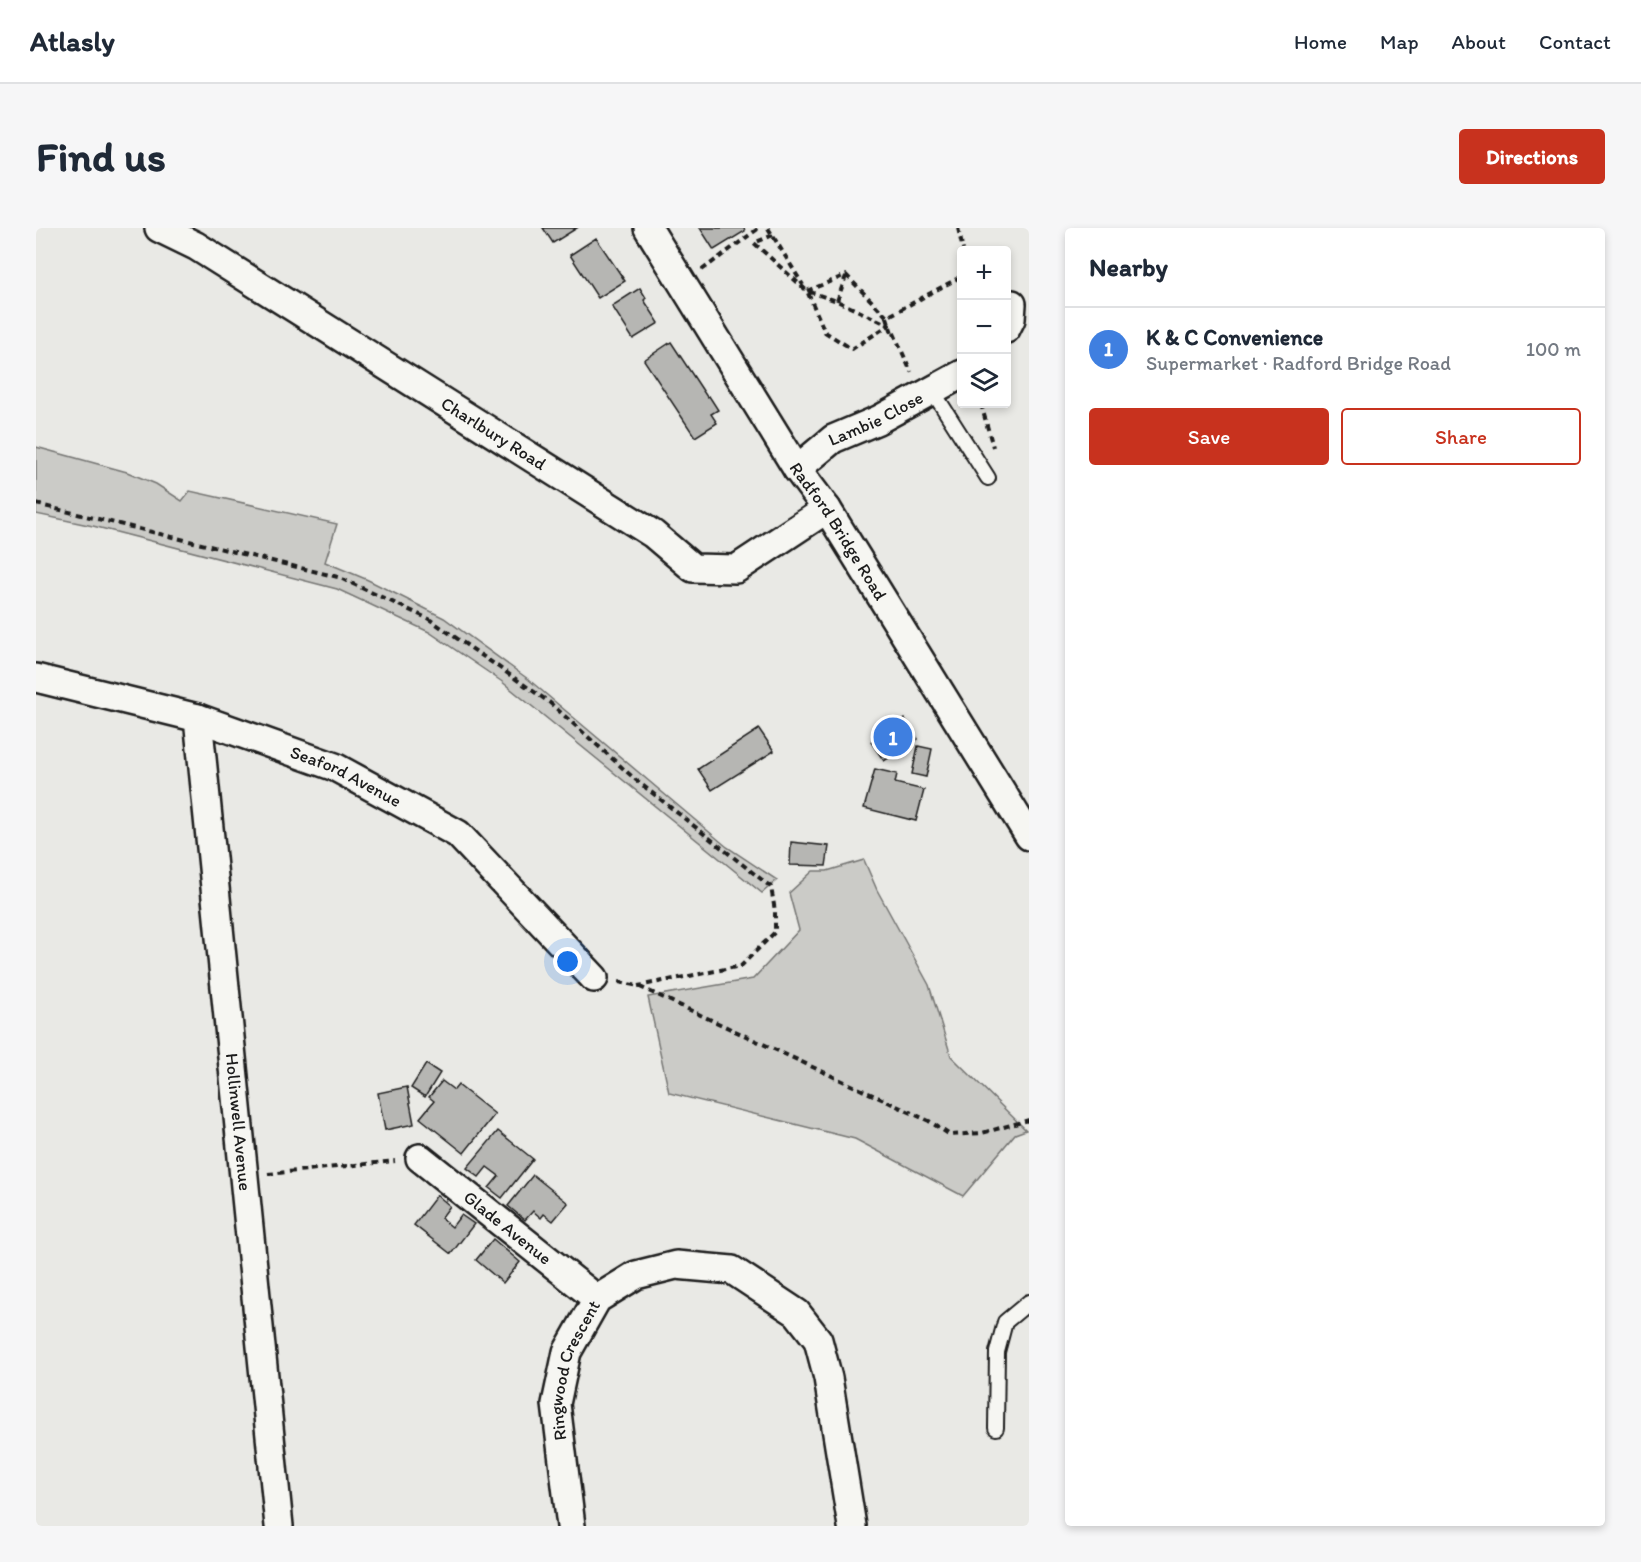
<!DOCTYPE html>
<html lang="en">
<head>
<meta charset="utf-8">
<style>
  :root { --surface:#fff; --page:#f6f6f7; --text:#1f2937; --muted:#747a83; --line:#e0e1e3; --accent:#c8321e }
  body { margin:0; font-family:Itim,sans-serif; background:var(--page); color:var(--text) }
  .controls { position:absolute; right:18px; top:18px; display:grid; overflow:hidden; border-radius:6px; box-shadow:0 3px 9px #0003 }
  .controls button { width:54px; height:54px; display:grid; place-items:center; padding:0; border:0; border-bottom:2px solid var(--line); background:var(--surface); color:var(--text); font:30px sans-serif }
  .you { position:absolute; left:532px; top:734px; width:21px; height:21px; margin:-15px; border:4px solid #fff; border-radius:50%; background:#1a73e8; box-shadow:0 0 0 9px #1a73e833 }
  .badge { display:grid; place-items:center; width:39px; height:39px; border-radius:50%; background:var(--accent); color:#fff; font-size:20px; font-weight:700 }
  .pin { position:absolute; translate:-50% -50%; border:3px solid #fff; box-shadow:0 2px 6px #0006 }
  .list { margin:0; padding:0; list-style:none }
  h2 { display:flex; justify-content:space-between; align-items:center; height:78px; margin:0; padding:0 24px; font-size:26px }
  h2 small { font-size:20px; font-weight:400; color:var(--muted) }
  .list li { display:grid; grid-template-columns:39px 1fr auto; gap:18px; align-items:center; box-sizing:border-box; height:84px; padding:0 24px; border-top:2px solid var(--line) }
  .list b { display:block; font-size:22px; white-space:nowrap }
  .list p { margin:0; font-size:20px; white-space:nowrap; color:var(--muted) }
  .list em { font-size:20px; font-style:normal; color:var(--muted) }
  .actions { display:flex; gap:12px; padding:18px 24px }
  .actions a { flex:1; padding:14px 0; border:2px solid var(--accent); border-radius:6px; text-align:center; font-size:21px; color:var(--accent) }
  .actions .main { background:var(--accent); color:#fff }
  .icon { flex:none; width:33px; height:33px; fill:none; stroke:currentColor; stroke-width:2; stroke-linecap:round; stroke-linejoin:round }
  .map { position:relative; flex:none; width:993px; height:1298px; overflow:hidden; border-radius:6px }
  header { display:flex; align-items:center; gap:36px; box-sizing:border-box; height:84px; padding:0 30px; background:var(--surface); border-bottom:2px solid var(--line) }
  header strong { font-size:28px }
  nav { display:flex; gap:33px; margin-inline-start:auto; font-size:21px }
  .intro { display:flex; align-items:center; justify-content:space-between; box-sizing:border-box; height:144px; padding:0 36px }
  h1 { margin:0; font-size:42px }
  .button { padding:15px 27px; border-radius:6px; background:var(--accent); color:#fff; font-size:21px; font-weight:700 }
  main { display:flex; gap:36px; padding:0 36px }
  aside { flex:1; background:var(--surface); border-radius:6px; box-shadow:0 3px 9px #0003 }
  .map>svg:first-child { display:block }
  .green { fill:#cbcbc7; stroke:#747472; stroke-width:1.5 }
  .building { fill:#b6b6b3; stroke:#1c1c1c; stroke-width:1.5 }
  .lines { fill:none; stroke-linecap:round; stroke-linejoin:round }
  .service-casing { stroke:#1c1c1c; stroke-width:18 }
  .minor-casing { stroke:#1c1c1c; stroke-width:32 }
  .path { stroke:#1c1c1c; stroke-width:4; stroke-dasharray:6 4.5; stroke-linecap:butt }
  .service { stroke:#f6f6f2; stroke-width:14 }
  .minor { stroke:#f6f6f2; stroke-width:27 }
  .labels { text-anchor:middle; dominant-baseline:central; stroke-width:6; stroke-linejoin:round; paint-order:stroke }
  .street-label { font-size:18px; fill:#1c1c1c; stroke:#f6f6f2 }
</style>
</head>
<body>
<header>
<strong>Atlasly</strong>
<nav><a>Home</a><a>Map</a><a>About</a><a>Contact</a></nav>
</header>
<div class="intro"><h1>Find us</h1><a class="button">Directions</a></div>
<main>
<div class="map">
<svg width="993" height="1298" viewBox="0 0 993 1298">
  <rect width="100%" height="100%" fill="#e9e9e5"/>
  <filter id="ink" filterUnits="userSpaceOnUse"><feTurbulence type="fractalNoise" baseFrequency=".0167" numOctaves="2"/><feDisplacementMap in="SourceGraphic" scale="12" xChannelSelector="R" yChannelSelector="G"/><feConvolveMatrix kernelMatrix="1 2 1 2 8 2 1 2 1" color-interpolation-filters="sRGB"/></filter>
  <g filter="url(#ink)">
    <path class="green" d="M0,219L91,244L120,256L146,273L154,263L301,296L289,334L332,352L408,390L492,451L691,619L741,652L726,665L465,453L393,404L301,361L57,298L0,286Z
      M828,632L841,662L893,757L915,828L990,902L979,906L927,968L819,911L633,865L612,769L717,751L763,702L753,665L777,643H791Z"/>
    <path class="building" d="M507,0H541L517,15Z
      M664,0H708L709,3L678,22Z
      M560,10L589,53L562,70L534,27Z
      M604,60L610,70L608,72L623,95L597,111L576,78Z
      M635,114L671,169L673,168L682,182L675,186L681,195L659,209L608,132Z
      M869,491L882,511L848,533L835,514Z
      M723,501L738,523L676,562L662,541Z
      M882,518L896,521L890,549L876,546Z
      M839,541L861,546L859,555L888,562L880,593L828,580Z
      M755,614L793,618L790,638L754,637Z
      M390,836L404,845L389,869L375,860Z
      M406,853L418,862L422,857L459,886L428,925L384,890L398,873L393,869Z
      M371,859L378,896L349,902L342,865Z
      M462,903L497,931L466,970L453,960L463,948L451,939L443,949L431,940Z
      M497,947L532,975L517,993L508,986L505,990L497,983L489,992L472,978Z
      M401,967L414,978L405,990L416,999L425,987L438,996L415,1026L378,997Z
      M457,1011L484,1034L467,1055L440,1032Z"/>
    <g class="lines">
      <g class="service-casing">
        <path id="service" d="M896,162L952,250
          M960,1200L961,1124L969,1094L993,1074"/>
      </g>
      <g class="minor-casing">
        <g id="minor">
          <path id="s1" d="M123,0L160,18L617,306L657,340L700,341L791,281"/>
          <path id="s2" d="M612,0L761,241L791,281L993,608"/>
          <path d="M970,101L975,91L976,76"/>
          <path id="s3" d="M761,241L797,211L842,192L926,146"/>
          <path id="s4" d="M0,450L162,490L299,539L422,606L558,750"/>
          <path id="s5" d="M162,490L243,1298"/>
          <path id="s6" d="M384,930L561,1071"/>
          <path id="s7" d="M535,1298L520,1176L531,1124L561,1071L600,1047L640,1037L696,1042L761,1085L782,1112L792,1150L816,1298"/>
        </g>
      </g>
      <path class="path" d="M732,0L767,57
        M922,0L927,22
        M737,7L718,15L771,63L789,104L816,121L853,97L801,73L771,63
        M666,42L723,0
        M771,63L810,47L851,89L926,48
        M801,73L810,48
        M851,89L856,105L857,103L875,144
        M945,176L957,219
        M0,276L302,349L393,391L513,474L600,552L735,659L739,683V704L705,738L602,758
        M583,754L602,758L893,893L914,907L946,905L993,892
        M232,946L359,933"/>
      <use href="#service" class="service"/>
      <use href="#minor" class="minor"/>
    </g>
  </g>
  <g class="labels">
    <g class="street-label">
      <text stroke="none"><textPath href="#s3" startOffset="94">Lambie Close</textPath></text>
      <text stroke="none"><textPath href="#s1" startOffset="393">Charlbury Road</textPath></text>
      <text stroke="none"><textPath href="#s2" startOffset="358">Radford Bridge Road</textPath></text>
      <text stroke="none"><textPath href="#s4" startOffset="326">Seaford Avenue</textPath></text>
      <text stroke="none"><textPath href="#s5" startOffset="406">Hollinwell Avenue</textPath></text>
      <text stroke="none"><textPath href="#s6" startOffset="112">Glade Avenue</textPath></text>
      <text stroke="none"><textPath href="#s7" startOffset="160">Ringwood Crescent</textPath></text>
    </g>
  </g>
</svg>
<div class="controls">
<button>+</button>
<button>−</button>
<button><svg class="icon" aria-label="layers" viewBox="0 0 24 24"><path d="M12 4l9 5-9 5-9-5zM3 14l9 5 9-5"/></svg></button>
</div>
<div class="you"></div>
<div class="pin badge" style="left:857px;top:509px;background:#3f7fe0">1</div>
</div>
<aside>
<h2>Nearby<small></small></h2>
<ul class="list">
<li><span class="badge" style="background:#3f7fe0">1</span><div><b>K &amp; C Convenience</b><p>Supermarket · Radford Bridge Road</p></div><em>100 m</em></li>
</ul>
<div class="actions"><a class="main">Save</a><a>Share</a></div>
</aside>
</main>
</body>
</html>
